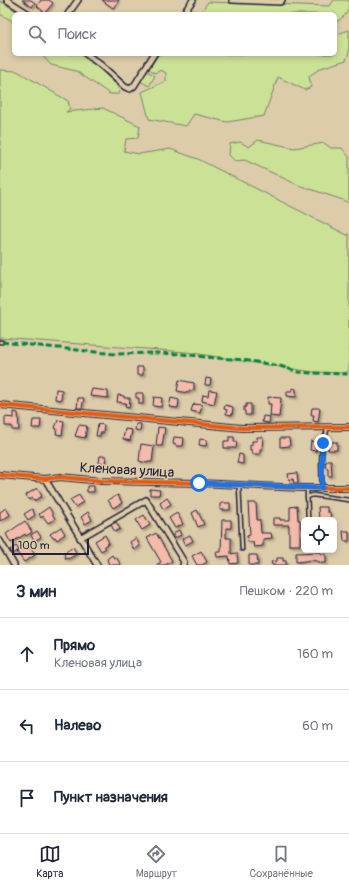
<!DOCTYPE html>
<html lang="ru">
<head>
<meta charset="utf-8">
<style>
  :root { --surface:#fff; --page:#f2f2f3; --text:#1f2937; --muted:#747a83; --line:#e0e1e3; --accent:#22223b }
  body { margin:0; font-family:Pangolin,sans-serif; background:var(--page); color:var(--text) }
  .controls { position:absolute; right:12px; bottom:12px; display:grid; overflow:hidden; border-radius:6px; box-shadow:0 2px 6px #0003 }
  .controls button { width:36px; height:36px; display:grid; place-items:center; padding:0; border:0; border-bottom:1px solid var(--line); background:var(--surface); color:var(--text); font:20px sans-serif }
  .scale { position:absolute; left:12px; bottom:10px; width:77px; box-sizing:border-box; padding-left:4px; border:2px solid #22223b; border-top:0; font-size:11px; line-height:14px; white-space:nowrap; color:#22223b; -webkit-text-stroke:3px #ddcca9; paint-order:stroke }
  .stop { position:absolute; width:12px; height:12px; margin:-9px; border:3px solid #1a73e8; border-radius:50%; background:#fff }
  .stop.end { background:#1a73e8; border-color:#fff; box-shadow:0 1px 4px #0008 }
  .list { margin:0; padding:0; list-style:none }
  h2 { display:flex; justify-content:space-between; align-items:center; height:52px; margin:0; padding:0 16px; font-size:17px }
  h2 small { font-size:13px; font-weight:400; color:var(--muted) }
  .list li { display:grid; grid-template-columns:26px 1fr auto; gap:12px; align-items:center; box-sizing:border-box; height:72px; padding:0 16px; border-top:1px solid var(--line) }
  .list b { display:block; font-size:15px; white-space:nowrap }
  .list p { margin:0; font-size:13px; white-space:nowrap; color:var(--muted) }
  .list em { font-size:13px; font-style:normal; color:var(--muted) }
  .icon { flex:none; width:22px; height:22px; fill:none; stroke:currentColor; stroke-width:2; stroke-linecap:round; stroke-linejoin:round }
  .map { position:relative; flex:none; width:349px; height:565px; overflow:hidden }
  .search { position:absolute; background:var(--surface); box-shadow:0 2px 6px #0003; left:12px; right:12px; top:12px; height:44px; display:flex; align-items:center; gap:10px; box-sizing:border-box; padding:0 14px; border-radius:6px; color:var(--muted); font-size:15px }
  .sheet { height:268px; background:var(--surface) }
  nav { display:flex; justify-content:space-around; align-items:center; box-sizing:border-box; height:56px; border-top:1px solid var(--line); background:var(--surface); font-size:11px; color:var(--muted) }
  nav a { display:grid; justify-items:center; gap:2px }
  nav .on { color:var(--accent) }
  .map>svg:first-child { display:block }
  .green { fill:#cbe196; stroke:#768268 }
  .building { fill:#f4bbab; stroke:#22223b; filter:url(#shadow) }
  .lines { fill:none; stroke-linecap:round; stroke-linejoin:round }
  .lane-casing { stroke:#22223b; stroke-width:5.5 }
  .street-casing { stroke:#22223b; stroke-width:8 }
  .lane { stroke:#ddcca9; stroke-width:2.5 }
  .street { stroke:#ddcca9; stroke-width:5 }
  .quiet { stroke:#00873e; stroke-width:3; stroke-dasharray:6 3; stroke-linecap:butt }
  .cycleway-casing { stroke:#ddcca9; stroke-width:6 }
  .cycleway { stroke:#e8590c; stroke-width:4 }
  .route { stroke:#1a73e8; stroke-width:5 }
  .labels { text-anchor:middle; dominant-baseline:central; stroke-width:3.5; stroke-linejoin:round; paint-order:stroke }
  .street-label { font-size:14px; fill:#22223b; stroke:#ddcca9 }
</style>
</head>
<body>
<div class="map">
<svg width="349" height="565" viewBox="0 0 349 565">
  <defs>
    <filter id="shadow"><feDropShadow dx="2" dy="2" stdDeviation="1" flood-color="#0004"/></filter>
  </defs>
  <rect width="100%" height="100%" fill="#ddcca9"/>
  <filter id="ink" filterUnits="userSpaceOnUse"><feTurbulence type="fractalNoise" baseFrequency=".025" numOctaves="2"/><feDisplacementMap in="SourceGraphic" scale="8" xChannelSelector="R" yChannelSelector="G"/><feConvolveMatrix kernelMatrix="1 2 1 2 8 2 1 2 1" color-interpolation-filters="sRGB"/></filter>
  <g filter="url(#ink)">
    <path class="green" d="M334,0H349C349,14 346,15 335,23V14H187L190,10L201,12L208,2L330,6Z
      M0,1L21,14H14V22L0,14Z
      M349,30V53L346,60L321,68L309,76L311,87L305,90L278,77L264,116L227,122L194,114L186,126L149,119L142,92L166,81V73L161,70L155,73L149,69L159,54H335V35Z
      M41,54H80L93,63L117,85L120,94H110L76,71L51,65Z
      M0,70L17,71L68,101L70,109L66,112L103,108L140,126L138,138L126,139L124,151L139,154L170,149L198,159L347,235L349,234V370L345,373L313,372L186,352L0,338Z
      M147,71L155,76L149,86L140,81Z
      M258,140L294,148L324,143L331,148H342L349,157V203L343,200L298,185L245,160L235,161L229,155L230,144L240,142L249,147Z"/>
    <path class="building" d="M22,0H31L35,3L32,7Z
      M41,0H49L53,3L45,13L37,6Z
      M102,0H119L113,8Z
      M137,367H143V375H137Z
      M206,378L211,379L210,385H205Z
      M179,380L194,383V390H192V391H189V393L177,391Z
      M292,388L296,389V397L287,396V391H292Z
      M56,389L62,390L61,400L55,399Z
      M92,389L108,391V398L90,396Z
      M209,390L217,391L214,404L202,401L203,395L208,396Z
      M136,393H143V404H139V398H136Z
      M118,395L124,396V398H130L129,408L125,407L126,403L117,402Z
      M154,397L162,398L161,407L153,406Z
      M268,397L281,398L279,417L270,416L271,404H268Z
      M78,398H84L82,408H77Z
      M171,398L179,400L178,408L169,407Z
      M194,404L202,405L200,413L191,411L193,405L194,406Z
      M246,404H251V415H245V411H244V407H246Z
      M225,405L233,407L232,415L226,414L227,410L224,409Z
      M312,408H320L318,422L313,421L314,415H311Z
      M14,412L18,413L19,430H12V426H5V417L14,418Z
      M263,416L270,417L269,423L262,422Z
      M33,420H41L40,428H32Z
      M58,420L64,421L62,435L56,434L57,429L55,428Z
      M98,424L104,425L103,433H100V436H96Z
      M136,424H141L140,431L135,430Z
      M79,425L87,426L85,438L75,436Z
      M158,427L165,428L162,446H156Z
      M125,429L132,430L130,441L123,439Z
      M174,437L184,438L183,446H176V445L173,444Z
      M229,437H234V442H237L236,448H224V441H229Z
      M257,437H263L262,449H260V454H252V450H250V445H252V441H257Z
      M280,438H289L290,446L280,447Z
      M200,439L207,440L206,446L199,445Z
      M311,441L316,442V451L310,450Z
      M328,442H337V450H328Z
      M141,444L154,446L152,462H148L147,463L139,461Z
      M239,454L243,455V464L237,463Z
      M100,456H106L105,464L99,463Z
      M327,460H331L332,476H328V468H326L325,462H327Z
      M297,473L298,483H294L293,479L289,480L288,474Z
      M87,486H94V492H87Z
      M37,488L42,496L34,501L32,498L29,500L26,495Z
      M150,489L160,490L159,495H150Z
      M79,495L83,502L75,507L70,500Z
      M118,495L122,503L113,508L108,500Z
      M167,498L171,504L163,509L160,503Z
      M222,503H230V510H220V504Z
      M248,503H256L257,520H260L261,533H271L272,538L263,539V546L254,547L253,542H248L247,536L250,535Z
      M297,506L298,520H300V545H289V525H273V518H280V520H290V507Z
      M49,507L55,519L48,523L43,516L41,518L39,514Z
      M318,507H327V512H330L331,520H319Z
      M6,508L10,515L0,521V512Z
      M32,509L35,515L28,520L24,514Z
      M197,510L204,524L198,527L192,513Z
      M88,512L92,520L85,524L81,517Z
      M177,513L183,524L175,528L169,518Z
      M144,515L150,525L142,530L136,520Z
      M222,520H231V528H226V538H231V554L237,553L238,563L230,564L229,556L217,557L216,552H221Z
      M25,521L32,532L26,536L25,534L11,543L6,534Z
      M116,522L120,529L115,532L111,525Z
      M61,527L65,534L57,540L55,537L53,538L50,534Z
      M179,530L181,535L175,538L173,534Z
      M37,531L41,537L34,541L31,535Z
      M343,531H349V541H344Z
      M156,533L172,561L165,565H156L161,562L147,538Z
      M105,535L109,543L104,546L106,548L101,551L95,541Z
      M190,535L193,541L185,545L182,539Z
      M136,538L140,546L134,550L130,542Z
      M16,546L19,550L13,554L10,550Z
      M26,546L28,549L30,547L35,555L24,562L17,552Z
      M73,547L77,554L68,559V558L66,559L64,555L65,554L64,553Z
      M201,551L207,562L202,565H197L192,556Z
      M320,552L322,554H326V563H320V562L313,560L296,562V553Z
      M112,555L114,558L116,557L121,565H109L107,559Z
      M249,555H257L258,565H249Z
      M277,558H283V561H286V565H272L271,562L277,561Z"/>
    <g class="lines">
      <g class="lane-casing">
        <path id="lane" d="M0,342H2
          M239,486L242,549
          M322,488C322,473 320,457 323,443C325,437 327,434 327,428
          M307,489L308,520
          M307,497L313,495L349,500"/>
      </g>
      <g class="street-casing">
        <path id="street" d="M7,0L29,14
          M232,0L280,2L282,0
          M68,14L78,0
          M183,14L193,0
          M86,54L102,66L125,87L130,89L134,86L154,54
          M0,405L242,428L349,427
          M0,475L45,479L60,477L102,481L199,483L301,488H349
          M45,479L97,565
          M80,538L146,500L184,562L183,565
          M0,541L14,565"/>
      </g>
      <use href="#lane" class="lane"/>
      <use href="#street" class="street"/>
      <path class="quiet" d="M2,342L115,354L156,353L182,354L206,357L243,360L280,366L298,372L311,373L349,374"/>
      <g class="cycleway-casing">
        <path id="cycleway" d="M0,405L242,428L349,427
          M0,475L45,479L60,477L102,481L199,483L301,488H349"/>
      </g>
      <use href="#cycleway" class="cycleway"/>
    </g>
  </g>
  <g class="lines" filter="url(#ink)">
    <path class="route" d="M199,483L322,488V459L323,443"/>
  </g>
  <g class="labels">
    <g class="street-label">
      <text transform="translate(127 470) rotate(3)">Кленовая улица</text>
    </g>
  </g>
</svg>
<div class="controls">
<button><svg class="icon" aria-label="locate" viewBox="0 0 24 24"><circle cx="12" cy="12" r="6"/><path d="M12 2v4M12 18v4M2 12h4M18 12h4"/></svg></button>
</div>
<div class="scale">100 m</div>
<div class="stop" style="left:199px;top:483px"></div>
<div class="stop end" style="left:323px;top:443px"></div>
<div class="search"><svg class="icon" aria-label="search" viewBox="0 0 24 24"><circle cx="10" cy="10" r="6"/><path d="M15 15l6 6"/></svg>Поиск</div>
</div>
<section class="sheet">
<h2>3 мин<small>Пешком · 220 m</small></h2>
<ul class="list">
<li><svg class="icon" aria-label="ahead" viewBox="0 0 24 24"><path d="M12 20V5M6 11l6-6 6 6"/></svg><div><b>Прямо</b><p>Кленовая улица</p></div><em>160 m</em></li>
<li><svg class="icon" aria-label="left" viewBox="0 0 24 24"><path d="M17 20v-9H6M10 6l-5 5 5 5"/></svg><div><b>Налево</b></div><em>60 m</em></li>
<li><svg class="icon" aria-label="arrive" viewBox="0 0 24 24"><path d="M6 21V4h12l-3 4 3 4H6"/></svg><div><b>Пункт назначения</b></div></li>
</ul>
</section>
<nav>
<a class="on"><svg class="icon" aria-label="map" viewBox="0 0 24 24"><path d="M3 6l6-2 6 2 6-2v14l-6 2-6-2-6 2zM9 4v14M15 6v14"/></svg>Карта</a>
<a><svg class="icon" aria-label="directions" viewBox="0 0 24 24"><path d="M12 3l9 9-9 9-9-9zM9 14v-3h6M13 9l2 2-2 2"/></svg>Маршрут</a>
<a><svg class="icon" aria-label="saved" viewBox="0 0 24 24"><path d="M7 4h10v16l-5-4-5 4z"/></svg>Сохранённые</a>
</nav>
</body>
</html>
